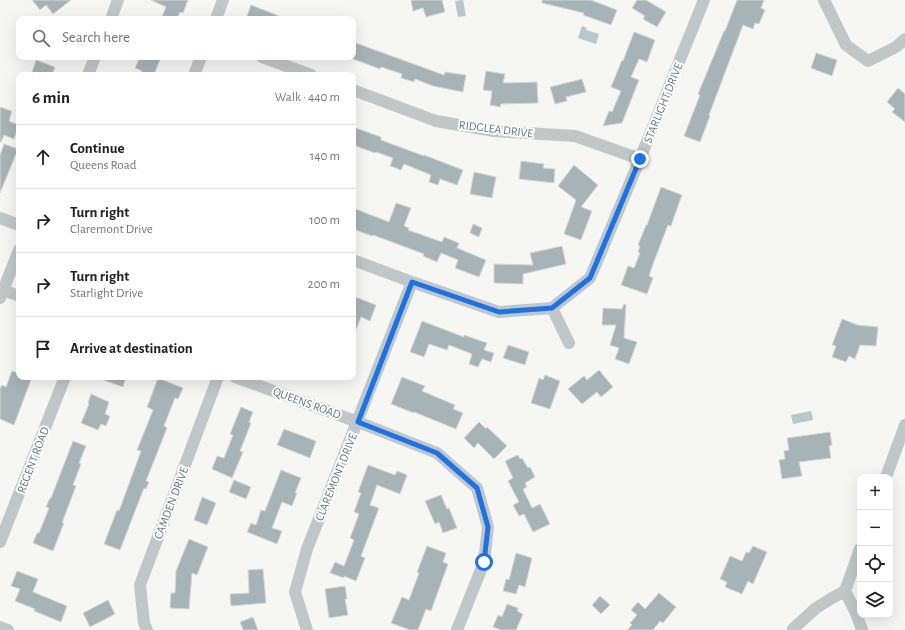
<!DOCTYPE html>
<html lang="en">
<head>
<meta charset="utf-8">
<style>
  :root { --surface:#fff; --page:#f2f2f2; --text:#202124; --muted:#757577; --line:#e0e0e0 }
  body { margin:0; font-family:"Alegreya Sans",sans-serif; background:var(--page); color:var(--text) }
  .controls { position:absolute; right:12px; bottom:12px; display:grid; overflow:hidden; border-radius:8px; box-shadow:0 4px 16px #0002 }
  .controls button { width:36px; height:36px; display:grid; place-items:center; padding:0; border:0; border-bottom:1px solid var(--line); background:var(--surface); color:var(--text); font:20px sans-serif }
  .stop { position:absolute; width:12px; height:12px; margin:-9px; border:3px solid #1a73e8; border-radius:50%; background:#fff }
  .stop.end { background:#1a73e8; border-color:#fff; box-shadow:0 1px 4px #0008 }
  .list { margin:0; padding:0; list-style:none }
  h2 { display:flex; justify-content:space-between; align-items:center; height:52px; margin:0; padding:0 16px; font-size:17px }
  h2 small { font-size:13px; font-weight:400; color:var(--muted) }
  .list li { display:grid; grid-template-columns:26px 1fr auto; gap:12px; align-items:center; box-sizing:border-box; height:64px; padding:0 16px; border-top:1px solid var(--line) }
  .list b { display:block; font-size:15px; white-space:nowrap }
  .list p { margin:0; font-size:13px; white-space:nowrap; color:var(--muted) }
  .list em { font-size:13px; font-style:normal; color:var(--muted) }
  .icon { flex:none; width:22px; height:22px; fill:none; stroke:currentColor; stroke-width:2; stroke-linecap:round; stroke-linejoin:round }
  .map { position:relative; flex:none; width:905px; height:630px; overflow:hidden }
  .search { position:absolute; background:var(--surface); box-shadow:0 4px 16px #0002; left:16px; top:16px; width:340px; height:44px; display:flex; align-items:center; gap:10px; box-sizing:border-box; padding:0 14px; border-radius:8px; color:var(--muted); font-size:15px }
  .panel { position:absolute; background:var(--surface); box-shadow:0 4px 16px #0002; left:16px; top:72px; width:340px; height:308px; border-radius:8px }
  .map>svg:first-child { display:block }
  .water { fill:#b6c8ca }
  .building { fill:#a7b4b7; stroke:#d8d7d5 }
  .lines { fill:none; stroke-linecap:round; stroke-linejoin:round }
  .minor { stroke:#c0c7c9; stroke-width:12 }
  .route { stroke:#1a73e8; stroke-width:5 }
  .labels { text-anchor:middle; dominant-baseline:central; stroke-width:4; stroke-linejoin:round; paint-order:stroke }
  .street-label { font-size:12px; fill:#5f7980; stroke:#fff }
</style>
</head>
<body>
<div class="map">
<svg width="905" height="630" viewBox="0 0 905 630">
  <rect width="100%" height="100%" fill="#f6f6f2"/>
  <path class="water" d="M463,0L466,16L458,17L455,1Z
    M582,26L587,28L586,30L599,34L596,44L578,38Z
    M811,411L813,420L793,424L791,415Z"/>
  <path class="building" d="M32,0H71L53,14L46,5L40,10Z
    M151,0H188L183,13L180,12L177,19H161L166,7Z
    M411,0H442L445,12L426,17L423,8L413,11Z
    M542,0H591L617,10L611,25L583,15L584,13L542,3Z
    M637,0H646L666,12L657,27L643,19L645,16L632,8Z
    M737,0H764L761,8L765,10L759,24L755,23L753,29L743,25L709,115L710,116L700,142L684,136L700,95L698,94L724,31H725Z
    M251,5L284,18V19H246Z
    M634,32L655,40L647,62L639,59L631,77L639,80L622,123L603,126L609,111L612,112L621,91L611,87L622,60L623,61Z
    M353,42L444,75L445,72L466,75L463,92L433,86L415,79L414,82L401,78L402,74L381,67L380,69L353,59Z
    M816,53L837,60L832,76L811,68Z
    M140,57H161L154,75H140L142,71L135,68Z
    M36,60L55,67L52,75H31Z
    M486,71L505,74L503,83L537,82L538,103L501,104L500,107L490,105L492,91L483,90Z
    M582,79L586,92L566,97L567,101L555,104L550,87Z
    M898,88L905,94V122L892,112L895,109L887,102Z
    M0,107L12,111L9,121L19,125L14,139L4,135L1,142H0Z
    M353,127L381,137V140L424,156V155L463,170L457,185L440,179L438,185L429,182L431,175L404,164L401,170L390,166L393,158L376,152L375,153L353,145Z
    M4,144L18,149L0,193V155Z
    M521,161L544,164L543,168L555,169L554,183L519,179Z
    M574,165L598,185L581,207L592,211L581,240L564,234L576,200L558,186Z
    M474,172L496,177L492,198L470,194Z
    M661,187L682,195L671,226L668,225L653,264L649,276L653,278L647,294L621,285L628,266L634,268L640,253L638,252L640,246L638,245L646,225H647Z
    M396,203L411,208L404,226L409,228L408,230L442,242L444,237L459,243L457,248L486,260L479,277L455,268L458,260L441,253L437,262L423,256L424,254L373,235L372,236L353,229V208L389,222Z
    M473,224L482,228L479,237L470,233Z
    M562,246L566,264L523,274V284L494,283V264L533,265L530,253Z
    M353,296L376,305L370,321L361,317L354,335Z
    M624,304L626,305L624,338L637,342L629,364L615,359L619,348L610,345L616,325H602L603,308L622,309Z
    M842,319L858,325L878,327L876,346L860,345L855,359L849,356L846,362L832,357L836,346L832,345Z
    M422,321L464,337V335L487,343L484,350L494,353L491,362L482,359L478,367L469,364L472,354L449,345L447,350L429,344L424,357L410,352Z
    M508,345L529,352L525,365L503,358Z
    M599,370L613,387L601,397L597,392L582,404L568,389L584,376L587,380Z
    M12,371L19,373V377H32L14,425L0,419V389L2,385L6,387Z
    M545,375L560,381L550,409L531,403L539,378L543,380Z
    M98,377H126L123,387L98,378Z
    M402,377L425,386L422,391L455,405L453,409L463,413L456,429L414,412V413L391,404Z
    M158,378L183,388L178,399L175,398L164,426L167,428L146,481L149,482L146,489L144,488L120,550L104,544L117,510L119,511L141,451L137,450L153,410L147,407Z
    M91,394L109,402L105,414L110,416L106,426L101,424L98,430L81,423L89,404L88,403Z
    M241,407L253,412L249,422L251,423L240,451L243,452L232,478L212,469L217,456L224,458L233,435L230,434Z
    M479,422L486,429L487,427L507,446L494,459L478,443L474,448L464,438Z
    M284,429L316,441L310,458L277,445Z
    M830,432L832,445L829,446L831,458L799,462L802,476L782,479L779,460L785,459L784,451L789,450L787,438Z
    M73,441L86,446L79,463L81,464L73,485L76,486L62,523H64L53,551L33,543L37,533H39L49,508L46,507L50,498H51Z
    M518,455L520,459L522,458L528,468L530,467L535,477L525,483L527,487L523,489L532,508L540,504L550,524L533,532L524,514L519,516L513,505L519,502L508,481L513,478L505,461Z
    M368,465L395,475L397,471L407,475L400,494L377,485L370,505L379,508L361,556L365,558L356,581L344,576V578L330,573L335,562L344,566L354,540L350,538L359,514L354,512L361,493L358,492Z
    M281,470L301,478L295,493H297L292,506L282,502L272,528L282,531L277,544L247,532L251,523L256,525L261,510L265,511Z
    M234,480L251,487L246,499L229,492Z
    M441,495L447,509L449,508L457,528L443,533L439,522L435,524L425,501Z
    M202,497L216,503L207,525L194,520Z
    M189,539L208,547L197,575L192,573L189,609L170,608L171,593H175L176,571Z
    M427,546L446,553L443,562L448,564L431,611L426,609L418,630H410L391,623L402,597L409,600L419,573L417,572Z
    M753,546L767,552L753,584L748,581L742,594L725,587L727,582L720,579L730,556L742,561L746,552L749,553Z
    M516,553L532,558L525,587L519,585L516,594L503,591L506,579L509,580Z
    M263,569L266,603L231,606L230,594L249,593L248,570Z
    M17,571L38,579L33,592L67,606L61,622L34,611L35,609L15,601L20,589L11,586Z
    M345,586L347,599H345L348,615L329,618L325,589Z
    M659,593L676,607L663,623L660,621L653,630H627L632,625L630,623L637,615L631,610L638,602L645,609Z
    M600,596L610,605L601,614L592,605Z
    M108,600L115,614L90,627L83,613Z
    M507,604L518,608L517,611L523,614L516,630H501L493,627L498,615L502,617Z
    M253,617L258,630H243L240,622Z"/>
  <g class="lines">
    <path class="minor" d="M824,0L846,45L868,61L896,47L905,39
      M111,19L118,0
      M216,19L223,0
      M262,57L311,75
      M88,75L95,57
      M194,75L201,57
      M353,90L436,121L494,131L575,136L640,159
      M0,218L19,225
      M353,260L412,282L499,312L552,308L590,278L640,159L704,0
      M3,290L19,296
      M0,298L19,250
      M552,308L569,343
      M235,377L358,422L437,453L477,488L488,527L484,562L457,630
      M886,477L905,425
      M0,542L65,377
      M845,591L860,549
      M0,627L8,630
      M793,629L816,608L832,598L845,591L856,613L862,630
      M147,630L144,623L140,585L218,377
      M307,630L295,592L307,549L412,282"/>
  </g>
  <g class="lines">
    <path class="route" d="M484,562L488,527L477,488L437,453L358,422L412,282L499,312L552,308L590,278L640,159"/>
  </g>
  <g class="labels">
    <g class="street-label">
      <text transform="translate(663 103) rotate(-68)">STARLIGHT DRIVE</text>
      <text transform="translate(496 129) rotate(7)">RIDGLEA DRIVE</text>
      <text transform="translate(307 403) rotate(20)">QUEENS ROAD</text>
      <text transform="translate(33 460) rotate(-69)">REGENT ROAD</text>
      <text transform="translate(336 477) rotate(-68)">CLAREMONT DRIVE</text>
      <text transform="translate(171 503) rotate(-69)">CAMDEN DRIVE</text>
    </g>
  </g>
</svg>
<div class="controls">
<button>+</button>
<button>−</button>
<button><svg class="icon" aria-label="locate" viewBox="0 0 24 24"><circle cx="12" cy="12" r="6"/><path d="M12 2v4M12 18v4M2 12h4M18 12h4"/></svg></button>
<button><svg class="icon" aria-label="layers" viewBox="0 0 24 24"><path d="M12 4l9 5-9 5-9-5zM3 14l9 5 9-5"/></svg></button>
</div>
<div class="stop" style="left:484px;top:562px"></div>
<div class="stop end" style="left:640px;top:159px"></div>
<div class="search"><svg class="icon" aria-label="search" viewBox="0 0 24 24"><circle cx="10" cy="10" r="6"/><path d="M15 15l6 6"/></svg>Search here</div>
<section class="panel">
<h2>6 min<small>Walk · 440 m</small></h2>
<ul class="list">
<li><svg class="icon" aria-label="ahead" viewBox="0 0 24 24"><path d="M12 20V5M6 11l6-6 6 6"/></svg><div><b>Continue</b><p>Queens Road</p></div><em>140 m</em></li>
<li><svg class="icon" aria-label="right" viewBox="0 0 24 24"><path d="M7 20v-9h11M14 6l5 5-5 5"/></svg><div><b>Turn right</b><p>Claremont Drive</p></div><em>100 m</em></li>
<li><svg class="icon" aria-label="right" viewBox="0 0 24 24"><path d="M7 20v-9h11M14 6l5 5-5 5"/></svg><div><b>Turn right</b><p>Starlight Drive</p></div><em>200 m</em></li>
<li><svg class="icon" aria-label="arrive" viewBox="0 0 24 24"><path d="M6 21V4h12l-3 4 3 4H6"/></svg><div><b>Arrive at destination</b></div></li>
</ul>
</section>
</div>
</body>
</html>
